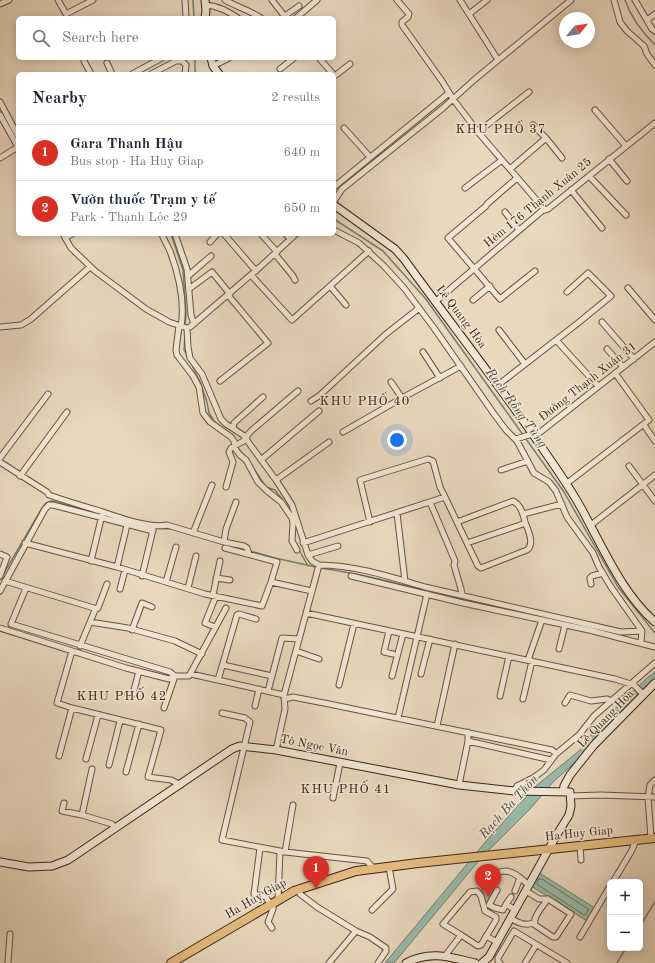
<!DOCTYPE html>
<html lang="en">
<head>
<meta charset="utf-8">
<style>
  :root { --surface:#fff; --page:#f2f2f3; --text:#1f2937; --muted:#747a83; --line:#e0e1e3; --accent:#d93025 }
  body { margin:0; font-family:"Old Standard TT",serif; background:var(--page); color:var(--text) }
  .controls { position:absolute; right:12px; bottom:12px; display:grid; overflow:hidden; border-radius:6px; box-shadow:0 2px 10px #0003 }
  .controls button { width:36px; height:36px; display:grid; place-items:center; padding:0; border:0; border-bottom:1px solid var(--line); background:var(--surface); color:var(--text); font:20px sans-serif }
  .compass { position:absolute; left:559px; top:12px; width:36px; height:36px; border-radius:50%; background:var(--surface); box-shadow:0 2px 10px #0003; rotate:60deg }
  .you { position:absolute; left:397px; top:440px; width:14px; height:14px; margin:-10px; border:3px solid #fff; border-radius:50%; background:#1a73e8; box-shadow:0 0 0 6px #1a73e833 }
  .badge { display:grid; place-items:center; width:26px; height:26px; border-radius:50%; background:var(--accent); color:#fff; font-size:13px; font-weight:700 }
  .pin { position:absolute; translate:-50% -33px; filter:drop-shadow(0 1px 2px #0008) }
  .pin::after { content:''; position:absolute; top:21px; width:14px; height:12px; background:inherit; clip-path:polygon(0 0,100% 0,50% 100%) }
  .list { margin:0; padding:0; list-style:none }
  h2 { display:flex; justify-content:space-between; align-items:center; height:52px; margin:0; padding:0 16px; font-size:17px }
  h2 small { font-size:13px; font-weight:400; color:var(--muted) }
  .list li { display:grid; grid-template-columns:26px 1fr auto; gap:12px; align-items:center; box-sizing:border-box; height:56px; padding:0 16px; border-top:1px solid var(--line) }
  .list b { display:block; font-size:15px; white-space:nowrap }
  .list p { margin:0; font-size:13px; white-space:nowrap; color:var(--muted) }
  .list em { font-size:13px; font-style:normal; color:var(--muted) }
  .icon { flex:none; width:22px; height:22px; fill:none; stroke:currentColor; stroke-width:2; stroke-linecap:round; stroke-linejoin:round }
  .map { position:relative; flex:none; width:655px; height:963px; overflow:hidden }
  .search { position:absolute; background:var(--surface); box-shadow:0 2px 10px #0003; left:16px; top:16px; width:320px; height:44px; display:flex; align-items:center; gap:10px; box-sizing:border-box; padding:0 14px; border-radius:6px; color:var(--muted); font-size:15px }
  .panel { position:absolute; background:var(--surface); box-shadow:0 2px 10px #0003; left:16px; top:72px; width:320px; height:164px; border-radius:6px }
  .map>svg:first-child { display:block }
  .green { fill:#b1c095; stroke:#777255 }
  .water { fill:#99bbab; stroke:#747f6f }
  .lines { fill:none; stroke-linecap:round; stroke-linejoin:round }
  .shore { stroke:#6b7060; stroke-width:1 }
  .stream { stroke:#747f6f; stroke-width:1.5 }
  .street-casing { stroke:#68513f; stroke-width:7 }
  .secondary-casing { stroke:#3d2415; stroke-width:9 }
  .primary-casing { stroke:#3d2415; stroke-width:10 }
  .street { stroke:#f1e6d5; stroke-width:5 }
  .secondary { stroke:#f1e6d5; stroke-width:7 }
  .primary { stroke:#e4bc7f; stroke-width:8 }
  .labels { text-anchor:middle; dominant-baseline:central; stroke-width:3; stroke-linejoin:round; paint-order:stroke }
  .street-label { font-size:12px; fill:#3d2415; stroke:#f1e6d5 }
  .neighbourhood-label { font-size:13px; letter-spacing:1px; fill:#3d2415; stroke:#f1e6d5 }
  .water-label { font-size:13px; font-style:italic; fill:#544a3a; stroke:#f1e6d5 }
</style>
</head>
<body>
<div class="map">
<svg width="655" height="963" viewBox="0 0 655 963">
  <rect width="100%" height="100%" fill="#e9d8be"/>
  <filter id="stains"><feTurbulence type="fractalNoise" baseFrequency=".005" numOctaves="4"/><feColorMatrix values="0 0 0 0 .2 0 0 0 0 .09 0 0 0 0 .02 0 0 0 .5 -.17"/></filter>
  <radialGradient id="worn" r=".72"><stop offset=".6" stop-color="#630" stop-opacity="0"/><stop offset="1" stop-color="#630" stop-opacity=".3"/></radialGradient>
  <path class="green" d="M479,880L497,889L487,906Z"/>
  <path class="water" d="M655,672V680L626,710L609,724L577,761L554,781L530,809L482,857L394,963H385L487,840L536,786L579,751L600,723L647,678Z
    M538,872L595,908L587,921L531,886Z"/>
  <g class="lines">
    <path class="shore" d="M539,879H542L588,909V911L586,914L584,915L538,885L537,883Z"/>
    <path class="stream" d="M193,0L194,18
      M625,0C631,18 642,32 655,45
      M195,58V70L196,74
      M334,219L383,251L425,298L564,492L618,587L655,633
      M171,234L183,270L186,314L185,326
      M185,336L184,350L188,357
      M190,361L200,382L207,402L209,413L214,421L232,435
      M237,445L239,450L244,455
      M252,466L266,487L275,490L282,499
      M153,528L171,529
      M231,546L246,550
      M299,550L308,566
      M250,551L275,558L316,567
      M320,568C370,575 418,589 466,601
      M0,580L42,508L46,503L52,501L84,510
      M613,634L630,638
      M640,926L655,902
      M617,963L626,948"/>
    <g class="street-casing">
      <path id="street" d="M58,0L66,14L93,0
        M185,0L186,18
        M225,0C237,7 249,10 261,18
        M272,0L286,18
        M397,0L409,14L408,17L402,22V25L442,81L453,99L478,132L545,210
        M460,0L498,60
        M614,0L620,22L627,31L644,46L647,54L655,65
        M635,0L652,29L655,31
        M0,4L9,0
        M205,5C219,6 227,11 238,18
        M469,14L487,0
        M282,18L299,6
        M296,18L317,0
        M647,20L655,14
        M319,58L333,74
        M84,61L91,74
        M107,63L112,74
        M213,66L229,58
        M280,69L294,58
        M132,74L162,58
        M151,74L176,61H182L186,65L185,74
        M334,75H336L350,64
        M0,102L18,136
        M595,110L626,146
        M0,115L18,147
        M344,128L370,157
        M478,132L529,92
        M546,138L562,158
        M0,158L18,147
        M609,159L627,181
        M510,169L546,138L533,125
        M589,176L626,215
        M334,187L449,93
        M465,188L502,160
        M571,190L602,228
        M334,201L342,189L443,108L474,80L571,0
        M487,204L517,178
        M486,206L448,238L500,299L535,271
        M505,212L519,230
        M334,230L359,243L384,266L404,288L434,328L494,414L506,430L517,441L534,473L549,482L556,491L567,517L593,553L599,567L611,587L642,631L641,642
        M63,234L71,248L95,271L146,309L169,322L187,328
        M162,234C164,241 169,247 171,254C179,276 185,303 181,327
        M175,234L187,269L191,315L194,324
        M224,234L256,271
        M261,234L277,252
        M286,234L290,239
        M65,238L72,234
        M210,242L217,234
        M275,254L293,276L295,280
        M251,275L292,320L369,251
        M188,276L211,256
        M330,286L346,305
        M628,288L655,320
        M189,289L212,272L230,294
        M473,300L490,286
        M435,302L543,210L548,209L655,123
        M602,322L634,359
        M179,326L176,350L177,355L193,376L199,387L203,413L210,422L231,437L234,441L236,450L240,455L246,460L258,482L266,490L281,502L292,518L293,523L292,541L297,550
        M0,327L21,325L31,319L90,267
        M187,328L188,347L190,358L202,374L221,419L226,424L243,435L276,480L292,505L308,555L312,561L319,565L284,695L285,709L276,750
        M187,328L190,327L260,267L296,234
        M499,330L525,364
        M556,340L598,386
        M607,349L623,367
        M423,352L440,378
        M220,381L268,343L228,295
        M391,382L402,398L461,366
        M498,385L578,323L611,296L588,273L567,292
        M311,401L319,396L386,334L418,309
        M644,425L655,441
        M233,428L234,423L263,397
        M343,432L402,398
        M534,437L655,342
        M245,438L251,431L298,391
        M516,439L532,434
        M0,458L48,394
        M261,460L319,411
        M0,462L47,492L49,495C66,501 83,506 100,511C118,517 150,529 167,525L224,542L244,546L247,548L249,554
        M629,466L655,501
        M501,470L528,461
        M20,476L67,412
        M276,480L329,442
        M566,484L649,420L615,373
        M226,487L233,462L229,452L231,448L247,439
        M430,502L455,561L454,565L461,589L462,595
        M397,513L405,581
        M523,514L562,504
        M370,522L360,480L428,459L433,461L440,487L445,497
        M457,522L513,501C521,505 523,514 525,522L523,524L467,543
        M591,525L655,475
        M193,533L212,485
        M224,542L226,529L236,502
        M25,543L117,567L205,594L262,606L271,582
        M303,543L445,497L478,566L481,568L527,550C535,544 528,530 525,522
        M225,548L277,562L271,582L312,591
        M0,554L7,557L0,576
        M308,555L338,546
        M91,561L102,515
        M319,565C355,565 391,577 425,587L621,632L642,631
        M117,567L127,525
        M142,576L153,530
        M351,576L463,603L589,630L655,647
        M216,578L230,580
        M5,581L94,608L95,610L90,622L128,628L175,641L202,654
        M166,582L176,547
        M591,584L590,578L592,576L603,573
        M26,588L11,624L170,672L175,676
        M188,588L196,556
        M120,589L125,570
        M0,591L45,509L49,505H53L153,531
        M213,595L220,561
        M95,610L98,608L107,584
        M306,613L615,679L634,685L644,695
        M215,627L205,623L216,596
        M0,628L126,668L169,679L175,676H189L226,608
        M132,630L142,603L152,607
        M389,631L384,652L393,654
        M80,646L90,622
        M559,649L565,625
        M72,651L57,703L72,708L161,730L148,777L171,780L181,785
        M296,651L319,659
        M528,660L542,620
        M223,665L272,676L268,691
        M191,674L284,695
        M421,674L430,639
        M272,676L282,638L299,639
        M392,676L403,634
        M218,680L237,615L239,614L256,619
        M339,685L354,624
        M128,694H133L139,671
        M500,696L509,656
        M284,699L293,697L329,704L552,750L556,754
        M523,699L532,661
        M565,703L570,695L591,701L607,699L611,701
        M255,706L259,689
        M164,708L175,676
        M222,713L245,718L250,722L222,840L285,852L367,861L374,869
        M398,718L427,594
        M437,726L455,644
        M468,741L551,760
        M59,756L72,708
        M86,759L98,715
        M109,765L120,721
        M92,769L82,815L112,824L115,828
        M126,772L139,724
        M459,785L468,741V732
        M514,791L517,786L533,778L544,770L556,754L579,735L594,716L655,663
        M570,796L601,795L655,797
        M333,798L340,763
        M64,803L62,811L82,815
        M651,838L648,797L650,785L655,780
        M580,846L581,860
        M260,848L254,894L266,897L270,904
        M285,852L293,805
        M489,874C495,874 500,871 506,871C516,872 522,880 529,885
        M613,882L632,850L636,840
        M299,888L300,894L317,907L356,931L370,937L386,948V951L378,963
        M497,890L489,905L495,908L503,910L506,904
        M515,891L520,878
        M526,891L539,899H548L571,914L556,937H553L535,925C532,917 543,906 548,899
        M511,897L506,904L515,910
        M278,900L280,851
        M372,910L393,889L389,867
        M510,918C519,923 524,926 534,923
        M272,928L268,922L273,909V902
        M486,936L497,942
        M580,937L610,886
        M445,956L461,935L478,946L481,945L496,920V917L485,911L481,896L477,891L470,892L443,924L461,935
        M8,963L10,934
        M329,963L356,931
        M500,963L498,961V958L514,931L567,963
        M525,963L536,945"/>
    </g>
    <g class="secondary-casing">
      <path id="secondary" d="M205,18L206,11L205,0
        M211,58L213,66L219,74
        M334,205L395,249L404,259C451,324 502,388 547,455C561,475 576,497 587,519C606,554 624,595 655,622
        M563,792L564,786L570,775L594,745L655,683
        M0,862L29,867L52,866L68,860L232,749L240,746L276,750L459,785L514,791L570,792L571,806L569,815L556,836L489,957L482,963
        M406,963C430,950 450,957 475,963"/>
    </g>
    <g class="primary-casing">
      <path id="primary" d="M171,963L294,891L356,871L418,863L655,838"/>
    </g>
    <use href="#street" class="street"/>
    <use href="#secondary" class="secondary"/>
    <use href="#primary" class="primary"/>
  </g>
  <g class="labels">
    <g class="street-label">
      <text transform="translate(538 203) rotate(-39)">Hẻm 176 Thạnh Xuân 25</text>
      <text transform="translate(461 317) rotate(53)">Lê Quang Hòa</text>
      <text transform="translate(588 382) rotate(-38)">Đường Thạnh Xuân 31</text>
      <text transform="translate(606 719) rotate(-46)">Lê Quang Hòa</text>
      <text transform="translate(314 746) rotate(11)">Tô Ngọc Vân</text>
      <text transform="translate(579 834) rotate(-6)">Ha Huy Giap</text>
      <text transform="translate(256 899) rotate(-30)">Ha Huy Giap</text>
    </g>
    <g class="neighbourhood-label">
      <text x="501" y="129">KHU PHỐ 37</text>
      <text x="365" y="401">KHU PHỐ 40</text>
      <text x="122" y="696">KHU PHỐ 42</text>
      <text x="346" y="789">KHU PHỐ 41</text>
    </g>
    <g class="water-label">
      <text transform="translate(516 408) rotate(54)">Rạch Rỗng Tùng</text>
      <text transform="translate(509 807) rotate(-48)">Rạch Ba Thôn</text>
    </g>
  </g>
  <rect width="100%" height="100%" filter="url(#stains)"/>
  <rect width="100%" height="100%" fill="url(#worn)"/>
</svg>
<div class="controls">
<button>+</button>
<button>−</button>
</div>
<svg class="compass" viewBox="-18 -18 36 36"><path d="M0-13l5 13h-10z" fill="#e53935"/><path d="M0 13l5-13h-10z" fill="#747a83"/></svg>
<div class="you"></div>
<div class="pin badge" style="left:316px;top:889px">1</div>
<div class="pin badge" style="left:488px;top:897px">2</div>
<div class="search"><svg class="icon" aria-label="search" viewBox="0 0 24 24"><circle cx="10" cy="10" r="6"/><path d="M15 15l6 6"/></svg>Search here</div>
<section class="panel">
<h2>Nearby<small>2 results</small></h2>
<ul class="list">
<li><span class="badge">1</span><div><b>Gara Thanh Hậu</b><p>Bus stop · Ha Huy Giap</p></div><em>640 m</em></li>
<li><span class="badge">2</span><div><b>Vườn thuốc Trạm y tế</b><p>Park · Thạnh Lộc 29</p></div><em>650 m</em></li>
</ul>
</section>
</div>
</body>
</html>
